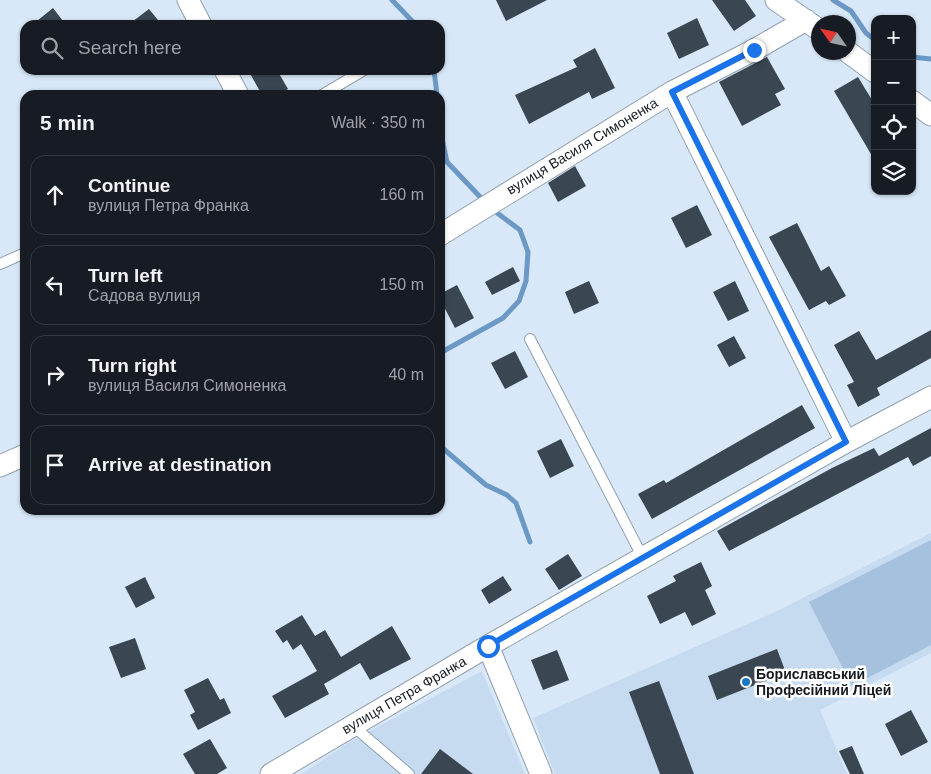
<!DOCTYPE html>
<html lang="en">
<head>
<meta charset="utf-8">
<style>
  :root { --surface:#171b24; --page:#20242c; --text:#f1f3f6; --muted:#9ea1a6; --line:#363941 }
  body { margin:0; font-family:Arial,sans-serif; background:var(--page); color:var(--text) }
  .controls { position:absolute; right:15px; top:15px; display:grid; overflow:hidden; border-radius:10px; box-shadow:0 1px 4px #0004 }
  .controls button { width:45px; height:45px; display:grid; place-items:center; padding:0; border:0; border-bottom:1px solid var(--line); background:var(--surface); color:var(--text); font:25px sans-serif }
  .compass { position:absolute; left:811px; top:15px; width:45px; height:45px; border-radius:50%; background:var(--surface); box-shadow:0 1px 4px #0004; rotate:304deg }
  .stop { position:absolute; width:15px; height:15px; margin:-11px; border:4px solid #1a73e8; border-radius:50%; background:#fff }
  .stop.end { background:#1a73e8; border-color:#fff; box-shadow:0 1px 5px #0008 }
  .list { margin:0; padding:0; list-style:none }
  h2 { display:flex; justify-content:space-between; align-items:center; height:65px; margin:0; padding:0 20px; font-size:21px }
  h2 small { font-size:16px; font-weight:400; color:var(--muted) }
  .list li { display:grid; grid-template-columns:32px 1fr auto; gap:15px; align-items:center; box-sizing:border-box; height:80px; margin:0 10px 10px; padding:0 10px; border:1px solid var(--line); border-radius:15px }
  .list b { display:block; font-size:19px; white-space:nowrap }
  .list p { margin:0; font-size:16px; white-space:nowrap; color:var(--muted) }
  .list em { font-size:16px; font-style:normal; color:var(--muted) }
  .icon { flex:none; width:28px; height:28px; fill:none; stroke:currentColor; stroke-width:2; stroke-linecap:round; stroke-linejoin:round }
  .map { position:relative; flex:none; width:931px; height:774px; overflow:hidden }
  .search { position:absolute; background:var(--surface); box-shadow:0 1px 4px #0004; left:20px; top:20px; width:425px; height:55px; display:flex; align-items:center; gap:12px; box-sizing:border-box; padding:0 18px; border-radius:15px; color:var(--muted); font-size:19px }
  .panel { position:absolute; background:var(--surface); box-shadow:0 1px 4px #0004; left:20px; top:90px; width:425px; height:425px; border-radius:15px }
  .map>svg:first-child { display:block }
  .built { fill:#c6dbf0 }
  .green { fill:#a5c1dd }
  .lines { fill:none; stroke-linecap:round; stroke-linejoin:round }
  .stream { stroke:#6b98c4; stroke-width:5 }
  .building { fill:#3a4753 }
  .service-casing { stroke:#91a0af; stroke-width:12 }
  .minor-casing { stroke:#91a0af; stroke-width:23 }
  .service { stroke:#fff; stroke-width:10 }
  .minor { stroke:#fff; stroke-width:21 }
  .route { stroke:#1a73e8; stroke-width:6 }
  .poi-dot { fill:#1a77c3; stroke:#fff; stroke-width:2 }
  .labels { text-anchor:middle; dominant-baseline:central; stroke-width:5; stroke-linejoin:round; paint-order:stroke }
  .street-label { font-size:14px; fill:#151a20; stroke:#fff }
  .poi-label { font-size:14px; font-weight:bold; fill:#151a20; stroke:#fff; text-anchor:start }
</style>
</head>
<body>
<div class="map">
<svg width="931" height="774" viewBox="0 0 931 774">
  <rect width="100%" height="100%" fill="#d8e8f8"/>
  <path class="built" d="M931,533V653L820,710L847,774H555L533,718L775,612Z
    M482,671L525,774H301L353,740Z"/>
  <path class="green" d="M931,540V645L852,686L809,602Z"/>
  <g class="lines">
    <path class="stream" d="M392,0L416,25
      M833,0L851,11L866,33L875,40
      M912,57L931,59
      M434,70L437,95
      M440,129L447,162L484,201
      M440,353L503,318L519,301L526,281L528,252L520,230L492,209
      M440,446L486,485L507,495L516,503L530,542"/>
  </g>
  <path class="building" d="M496,0H547L506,21Z
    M712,0H745L756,16L734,31Z
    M53,8L66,25H32Z
    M149,9L162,25H128Z
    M697,18L709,45L679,59L667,33Z
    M595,48L615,88L592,99L589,92L529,124L515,95L577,67L573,60Z
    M767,57L785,89L775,94L781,105L742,126L719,82Z
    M248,70H277L288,89L278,95H262Z
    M858,77L875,105V161L834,91Z
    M575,166L586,186L558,202L548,183Z
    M697,205L712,235L686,248L671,218Z
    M797,223L821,271L829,266L846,296L829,305L826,301L809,310L769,237Z
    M513,267L520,281L492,295L485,282Z
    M589,281L599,303L574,314L565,292Z
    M735,281L749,311L728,321L713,292Z
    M457,285L474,318L455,328L440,299V294Z
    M931,330V358L877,388L880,395L858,407L847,385L854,382L834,345L859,331L876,360Z
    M734,336L746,358L729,367L717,345Z
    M515,351L528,377L505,389L491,363Z
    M802,405L815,428L652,519L638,494L664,480L666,483Z
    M931,428V456L913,466L908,457L729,551L717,531L832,468L874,448L879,456Z
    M561,439L574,466L550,478L537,451Z
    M568,554L582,576L559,590L545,569Z
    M701,562L712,586L705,590L716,614L692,626L685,612L660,624L647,596L676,581L673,576Z
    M503,576L512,590L489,604L481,590Z
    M145,577L155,598L136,608L125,587Z
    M302,615L315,636L325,630L341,657L392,626L411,659L370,680L360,663L324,684L329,694L285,718L272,696L317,671L301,644L293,650L287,640L283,643L275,631Z
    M135,638L146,669L121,678L109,647Z
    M777,649L786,673L717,700L708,676Z
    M557,650L569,680L543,690L531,660Z
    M208,678L220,700L224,698L231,713L198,730L190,715L195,712L184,690Z
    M659,681L694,774H660L629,692Z
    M911,710L928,742L901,756L885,724Z
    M210,739L227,768L217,774H195L183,754Z
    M852,746L864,774H850L839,751Z
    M440,749L473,774H421Z"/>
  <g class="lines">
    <g class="service-casing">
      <path id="service" d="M322,95L364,70
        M0,264L25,253
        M530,339L643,558
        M352,725L409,774"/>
    </g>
    <g class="minor-casing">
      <path id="minor" d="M188,0L201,25
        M776,0L818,29
        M848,52L875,72
        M225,70L238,95
        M672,92L846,442
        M912,101L931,115
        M440,235L672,92L754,50L806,20
        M0,466L25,455
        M488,646L541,774
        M271,774L488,646L846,442L931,397"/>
    </g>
    <use href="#service" class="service"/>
    <use href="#minor" class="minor"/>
  </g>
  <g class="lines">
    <path class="route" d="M488,646L846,442L672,92L754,50"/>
  </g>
  <circle class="poi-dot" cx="746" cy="682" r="5"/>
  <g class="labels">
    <g class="street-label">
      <text transform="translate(582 146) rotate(-31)">вулиця Василя Симоненка</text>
      <text transform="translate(404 695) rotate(-30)">вулиця Петра Франка</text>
    </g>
    <g class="poi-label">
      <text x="756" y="674">Бориславський<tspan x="756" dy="16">Професійний Ліцей</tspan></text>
    </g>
  </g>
</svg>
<div class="controls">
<button>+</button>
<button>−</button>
<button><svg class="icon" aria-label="locate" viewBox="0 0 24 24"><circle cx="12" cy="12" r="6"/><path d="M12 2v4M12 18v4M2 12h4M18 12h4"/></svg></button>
<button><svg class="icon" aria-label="layers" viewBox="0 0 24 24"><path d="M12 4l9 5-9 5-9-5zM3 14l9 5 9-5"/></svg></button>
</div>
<svg class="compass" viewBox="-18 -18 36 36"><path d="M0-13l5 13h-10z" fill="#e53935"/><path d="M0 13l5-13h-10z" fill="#9ea1a6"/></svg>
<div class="stop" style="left:488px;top:646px"></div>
<div class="stop end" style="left:754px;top:50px"></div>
<div class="search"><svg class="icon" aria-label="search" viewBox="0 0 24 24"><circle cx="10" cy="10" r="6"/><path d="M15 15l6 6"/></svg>Search here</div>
<section class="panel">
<h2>5 min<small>Walk · 350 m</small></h2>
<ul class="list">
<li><svg class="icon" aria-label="ahead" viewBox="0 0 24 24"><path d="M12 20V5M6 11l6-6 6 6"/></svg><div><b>Continue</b><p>вулиця Петра Франка</p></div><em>160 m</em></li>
<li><svg class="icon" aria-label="left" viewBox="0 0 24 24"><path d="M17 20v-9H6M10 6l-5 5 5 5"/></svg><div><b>Turn left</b><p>Садова вулиця</p></div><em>150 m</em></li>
<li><svg class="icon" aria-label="right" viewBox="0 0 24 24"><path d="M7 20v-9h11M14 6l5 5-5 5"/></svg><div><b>Turn right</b><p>вулиця Василя Симоненка</p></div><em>40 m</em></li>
<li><svg class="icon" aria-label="arrive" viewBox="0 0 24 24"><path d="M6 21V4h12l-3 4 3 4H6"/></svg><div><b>Arrive at destination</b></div></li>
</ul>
</section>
</div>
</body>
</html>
